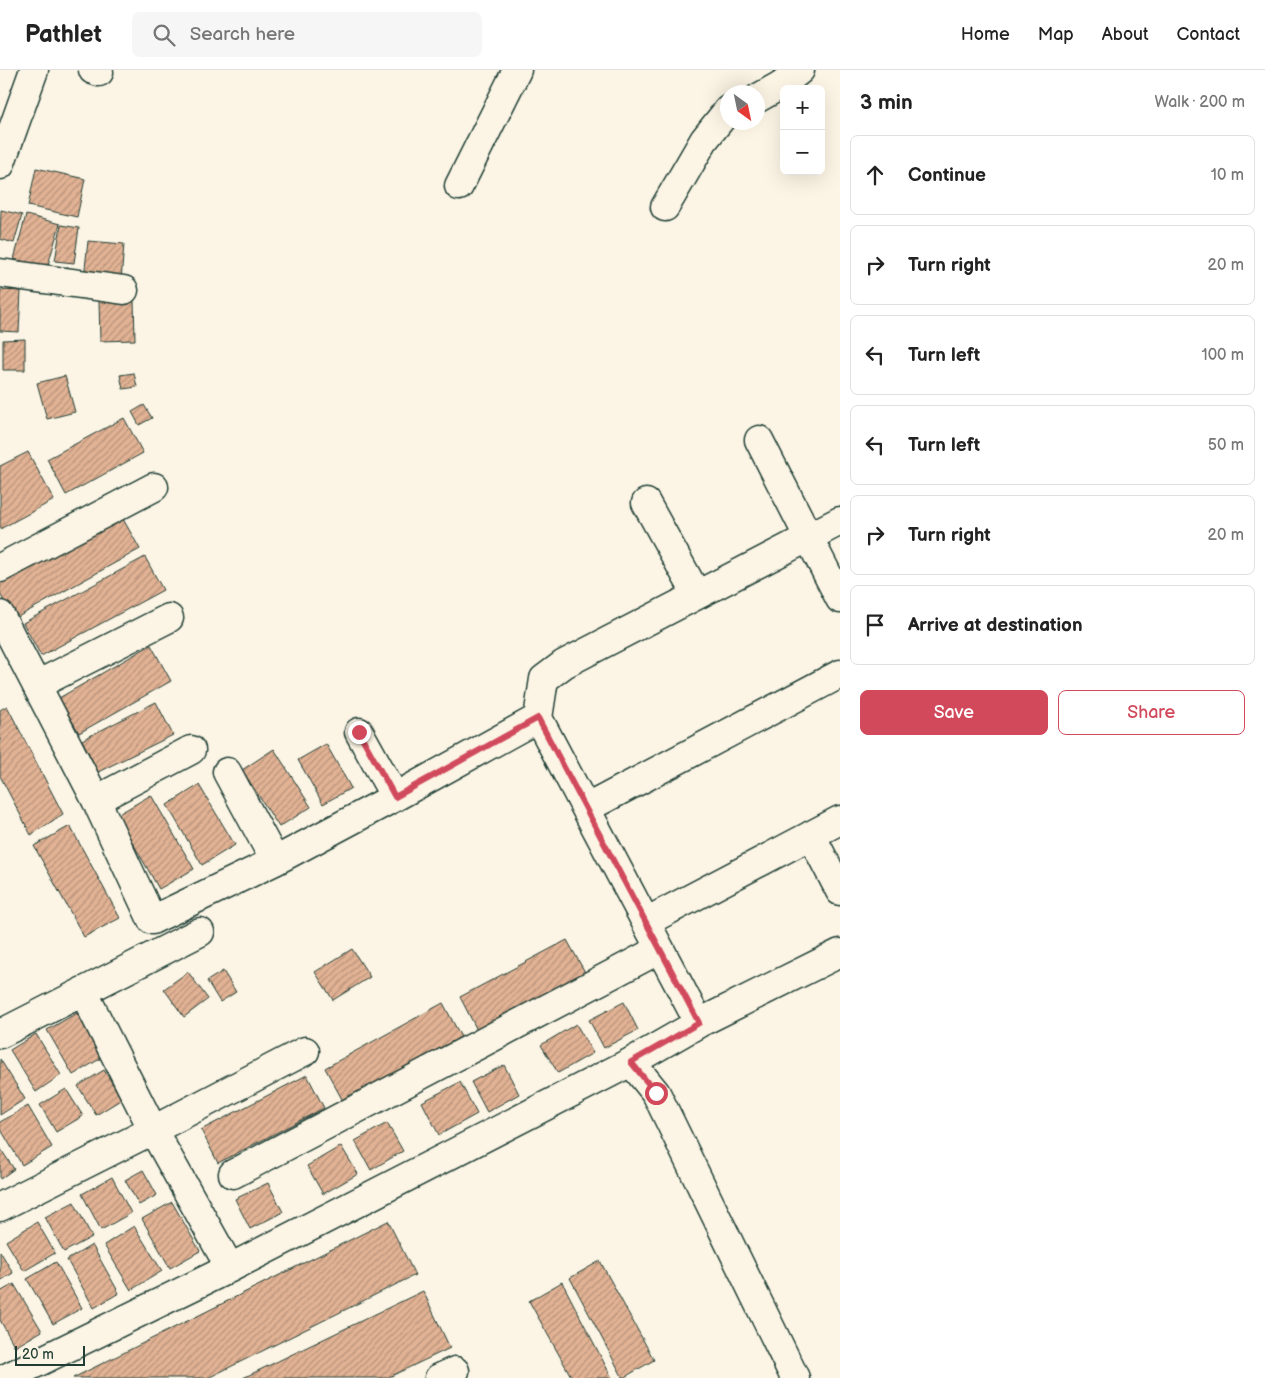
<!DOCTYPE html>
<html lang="en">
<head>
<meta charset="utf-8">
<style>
  :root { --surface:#fff; --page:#f6f6f6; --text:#222; --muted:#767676; --line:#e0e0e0; --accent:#d1495b }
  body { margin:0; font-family:"Balsamiq Sans",sans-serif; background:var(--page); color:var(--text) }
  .controls { position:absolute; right:15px; top:15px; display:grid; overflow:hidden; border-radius:8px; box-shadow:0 5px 20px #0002 }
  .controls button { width:45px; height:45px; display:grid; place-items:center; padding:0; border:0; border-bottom:1px solid var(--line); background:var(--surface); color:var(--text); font:25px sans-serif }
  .compass { position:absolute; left:720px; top:15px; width:45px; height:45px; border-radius:50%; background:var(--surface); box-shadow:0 5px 20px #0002; rotate:147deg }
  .scale { position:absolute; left:15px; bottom:12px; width:70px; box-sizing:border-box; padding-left:5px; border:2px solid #1f3d34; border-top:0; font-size:14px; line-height:18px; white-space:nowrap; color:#1f3d34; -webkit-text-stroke:4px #fcf5e5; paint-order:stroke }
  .stop { position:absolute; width:15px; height:15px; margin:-11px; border:4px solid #d1495b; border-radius:50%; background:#fff }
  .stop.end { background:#d1495b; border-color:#fff; box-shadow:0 1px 5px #0008 }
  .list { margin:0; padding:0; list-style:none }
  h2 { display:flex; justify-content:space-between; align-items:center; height:65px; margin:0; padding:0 20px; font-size:21px }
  h2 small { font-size:16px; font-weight:400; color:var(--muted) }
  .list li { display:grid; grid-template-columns:32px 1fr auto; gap:15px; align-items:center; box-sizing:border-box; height:80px; margin:0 10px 10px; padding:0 10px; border:1px solid var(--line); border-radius:8px }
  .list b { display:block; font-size:19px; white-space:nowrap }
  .list em { font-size:16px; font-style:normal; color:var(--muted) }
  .actions { display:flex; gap:10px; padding:15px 20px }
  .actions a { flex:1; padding:11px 0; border:1px solid var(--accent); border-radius:8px; text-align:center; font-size:18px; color:var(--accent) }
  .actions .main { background:var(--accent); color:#fff }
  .icon { flex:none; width:28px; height:28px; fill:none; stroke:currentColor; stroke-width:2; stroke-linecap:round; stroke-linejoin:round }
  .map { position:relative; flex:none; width:840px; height:1308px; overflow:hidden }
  header { display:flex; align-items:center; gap:30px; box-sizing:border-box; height:70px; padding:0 25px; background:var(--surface); border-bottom:1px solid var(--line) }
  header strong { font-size:24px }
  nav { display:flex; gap:28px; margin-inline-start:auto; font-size:18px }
  .search { width:350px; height:45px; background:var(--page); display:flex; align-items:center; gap:12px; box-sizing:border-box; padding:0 18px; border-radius:8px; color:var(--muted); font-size:19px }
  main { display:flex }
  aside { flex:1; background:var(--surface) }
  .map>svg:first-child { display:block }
  .building { fill:url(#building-hatch); stroke:#1f3d34 }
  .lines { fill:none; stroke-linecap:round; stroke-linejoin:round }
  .minor-casing { stroke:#1f3d34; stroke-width:31 }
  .minor { stroke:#fcf5e5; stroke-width:28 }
  .route { stroke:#d1495b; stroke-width:6 }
</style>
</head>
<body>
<header>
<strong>Pathlet</strong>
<div class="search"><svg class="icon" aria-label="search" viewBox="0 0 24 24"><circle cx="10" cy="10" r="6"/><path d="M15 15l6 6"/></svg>Search here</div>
<nav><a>Home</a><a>Map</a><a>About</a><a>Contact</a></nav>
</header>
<main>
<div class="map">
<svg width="840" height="1308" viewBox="0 0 840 1308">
  <defs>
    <pattern id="building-hatch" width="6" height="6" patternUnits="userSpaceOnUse" patternTransform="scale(1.25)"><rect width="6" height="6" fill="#e2b294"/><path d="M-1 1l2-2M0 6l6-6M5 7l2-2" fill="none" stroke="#b7927a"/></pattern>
  </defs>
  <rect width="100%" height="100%" fill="#fcf5e5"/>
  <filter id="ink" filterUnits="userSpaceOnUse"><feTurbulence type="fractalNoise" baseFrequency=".02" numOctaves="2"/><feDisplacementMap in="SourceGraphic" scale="10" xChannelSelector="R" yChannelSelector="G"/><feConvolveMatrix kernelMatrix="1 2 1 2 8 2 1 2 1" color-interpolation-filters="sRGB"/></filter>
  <g filter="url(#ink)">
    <path class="building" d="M36,98L85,109L77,147L28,136Z
      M1,140L22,145L14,173L0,169Z
      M26,145L60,154L47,198L14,189Z
      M61,155L79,158L74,193L55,191Z
      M88,171L124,174L121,211L84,208Z
      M0,220L21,221L19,262L0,261Z
      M134,230L135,270L100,271L99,231Z
      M25,269V300H3V270Z
      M134,303L137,317L123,319L120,305Z
      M65,306L75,342L47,349L37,313Z
      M144,335L152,348L139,355L132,342Z
      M124,348L143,383L66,425L47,389Z
      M28,382L54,430L0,459V396Z
      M119,442L140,479L14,549L0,524V508Z
      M145,487L163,520L41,586L23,553Z
      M151,575L171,611L79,663L59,628Z
      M156,632L173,665L98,702L82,670Z
      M7,636L63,744L31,765L0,706V640Z
      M326,674L351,718L323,734L298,690Z
      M274,679L311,737L279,757L242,700Z
      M199,715L235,775L202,795L167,735Z
      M151,725L194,799L159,819L117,745Z
      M70,756L120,848L84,867L34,776Z
      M567,870L586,904L478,962L460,927Z
      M352,879L370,907L333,930L315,902Z
      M223,901L236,922L220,932L207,911Z
      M188,902L208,929L184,947L164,919Z
      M624,932L638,960L604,978L589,950Z
      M443,933L461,967L343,1031L325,998Z
      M77,943L103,987L73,1005L47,960Z
      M576,954L593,983L558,1003L541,975Z
      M36,964L61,1005L36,1022L10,980Z
      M0,989L25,1029L0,1045Z
      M504,995L519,1024L487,1042L471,1012Z
      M104,1000L122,1029L96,1045L78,1016Z
      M307,1005L324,1038L218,1093L201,1060Z
      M460,1012L477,1044L439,1065L422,1032Z
      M66,1019L83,1046L56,1062L40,1035Z
      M28,1036L52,1077L22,1095L0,1058V1052Z
      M387,1053L403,1081L371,1100L355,1071Z
      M341,1076L358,1104L323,1124L307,1096Z
      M0,1078L14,1099L0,1109Z
      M143,1100L157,1125L139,1135L125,1110Z
      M112,1107L131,1143L101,1160L82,1124Z
      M268,1113L283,1142L250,1159L235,1129Z
      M74,1132L92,1167L64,1182L45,1147Z
      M172,1132L200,1181L170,1198L142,1149Z
      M388,1151L415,1205L208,1308H73Z
      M37,1152L55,1183L24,1201L6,1171Z
      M134,1156L162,1201L131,1220L104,1175Z
      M92,1175L119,1223L94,1238L67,1190Z
      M0,1181L13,1203L0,1211Z
      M600,1191L654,1290L623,1308L570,1208Z
      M56,1192L82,1238L53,1254L27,1209Z
      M562,1212L612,1308H572L529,1231Z
      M14,1214L42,1261L15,1277L0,1250V1222Z
      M423,1221L450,1278L387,1308H243Z"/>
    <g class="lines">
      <g class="minor-casing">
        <path id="minor" d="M93,0L99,2
          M758,28L781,15L800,0
          M0,95L34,0
          M459,116L517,0
          M665,137L704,70L728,40
          M0,203L124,220
          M759,370L840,529
          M646,433L697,525
          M0,498L154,417
          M0,545L96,730L152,850L275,791L395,727L538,648
          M37,615L169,548
          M359,662L395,727
          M227,702L275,791
          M96,730L191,680
          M587,738L840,604
          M811,765L840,821
          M646,852L840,750
          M83,921L153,1060L230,1198
          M699,953L538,648L544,609L564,594L840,451
          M0,964L200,862
          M631,992L656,1023L795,1308
          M233,1104L660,879
          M0,1137L153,1060L305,981
          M6,1308L230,1198L631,992L699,953L840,883
          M439,1308L455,1301"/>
      </g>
      <use href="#minor" class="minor"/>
    </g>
  </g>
  <g class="lines" filter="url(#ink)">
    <path class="route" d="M359,662L395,727L538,648L699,953L631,992L656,1023"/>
  </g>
</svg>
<div class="controls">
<button>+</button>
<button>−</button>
</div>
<svg class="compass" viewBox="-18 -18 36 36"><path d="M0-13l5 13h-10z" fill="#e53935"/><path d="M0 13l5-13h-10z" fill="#767676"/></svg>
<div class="scale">20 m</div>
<div class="stop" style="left:656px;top:1023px"></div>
<div class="stop end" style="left:359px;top:662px"></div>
</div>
<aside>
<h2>3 min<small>Walk · 200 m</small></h2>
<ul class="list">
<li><svg class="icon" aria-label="ahead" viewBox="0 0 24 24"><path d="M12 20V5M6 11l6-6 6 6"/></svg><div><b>Continue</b></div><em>10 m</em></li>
<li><svg class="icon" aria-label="right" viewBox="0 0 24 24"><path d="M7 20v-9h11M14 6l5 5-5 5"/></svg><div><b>Turn right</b></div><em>20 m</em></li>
<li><svg class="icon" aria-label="left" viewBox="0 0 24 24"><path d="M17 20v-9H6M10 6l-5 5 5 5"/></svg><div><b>Turn left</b></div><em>100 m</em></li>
<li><svg class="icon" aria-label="left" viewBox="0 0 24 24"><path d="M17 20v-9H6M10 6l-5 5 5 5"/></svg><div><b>Turn left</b></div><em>50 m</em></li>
<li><svg class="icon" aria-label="right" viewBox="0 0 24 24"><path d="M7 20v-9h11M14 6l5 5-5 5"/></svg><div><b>Turn right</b></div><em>20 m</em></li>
<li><svg class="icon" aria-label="arrive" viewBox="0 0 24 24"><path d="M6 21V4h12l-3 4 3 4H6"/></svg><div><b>Arrive at destination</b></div></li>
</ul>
<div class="actions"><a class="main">Save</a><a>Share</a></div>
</aside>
</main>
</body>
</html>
